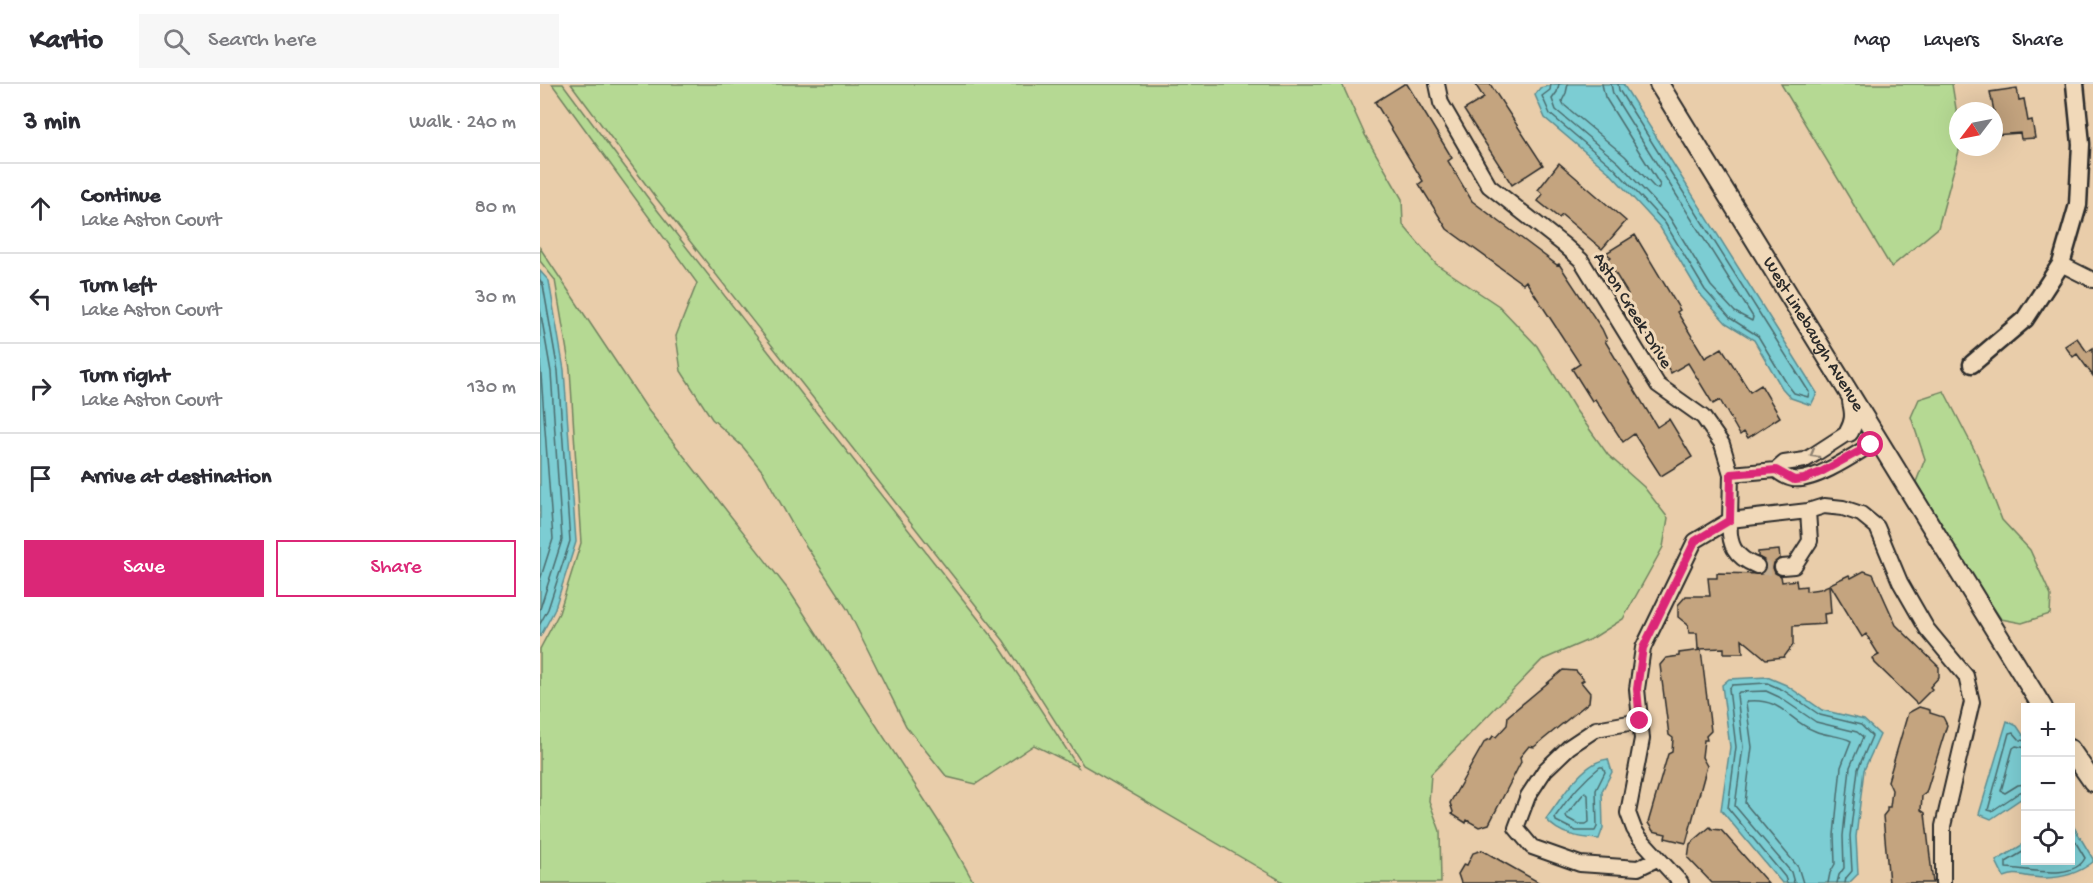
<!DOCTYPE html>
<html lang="en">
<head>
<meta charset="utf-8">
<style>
  :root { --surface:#fff; --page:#f7f7f7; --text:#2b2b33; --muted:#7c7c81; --line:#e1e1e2; --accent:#db2777 }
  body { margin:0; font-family:"Gochi Hand",sans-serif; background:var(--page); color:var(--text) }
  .controls { position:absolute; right:18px; bottom:18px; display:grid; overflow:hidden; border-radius:0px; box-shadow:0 6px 24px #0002 }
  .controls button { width:54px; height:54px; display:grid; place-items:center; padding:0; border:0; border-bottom:2px solid var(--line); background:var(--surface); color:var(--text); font:30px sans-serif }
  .compass { position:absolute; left:1409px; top:18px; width:54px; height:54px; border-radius:50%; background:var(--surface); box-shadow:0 6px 24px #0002; rotate:238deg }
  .stop { position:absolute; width:18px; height:18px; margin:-14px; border:4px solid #db2777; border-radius:50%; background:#fff }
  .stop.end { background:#db2777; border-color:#fff; box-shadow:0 2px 6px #0008 }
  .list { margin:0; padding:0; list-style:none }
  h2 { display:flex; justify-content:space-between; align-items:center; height:78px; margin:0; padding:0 24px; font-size:26px }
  h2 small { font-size:20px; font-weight:400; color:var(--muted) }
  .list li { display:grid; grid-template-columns:39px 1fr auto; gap:18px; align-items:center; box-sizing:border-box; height:90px; padding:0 24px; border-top:2px solid var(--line) }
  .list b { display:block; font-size:22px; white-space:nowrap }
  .list p { margin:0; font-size:20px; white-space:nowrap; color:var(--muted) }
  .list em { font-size:20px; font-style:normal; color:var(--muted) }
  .actions { display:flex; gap:12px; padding:18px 24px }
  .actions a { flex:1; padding:14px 0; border:2px solid var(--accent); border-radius:0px; text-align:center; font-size:21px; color:var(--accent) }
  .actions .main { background:var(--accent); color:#fff }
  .icon { flex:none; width:33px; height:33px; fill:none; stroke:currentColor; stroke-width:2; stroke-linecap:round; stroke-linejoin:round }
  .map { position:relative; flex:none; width:1553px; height:799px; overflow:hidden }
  header { display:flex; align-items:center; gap:36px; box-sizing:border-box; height:84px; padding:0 30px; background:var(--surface); border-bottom:2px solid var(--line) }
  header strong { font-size:28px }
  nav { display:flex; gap:33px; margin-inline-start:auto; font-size:21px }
  .search { width:420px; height:54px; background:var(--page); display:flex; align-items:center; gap:15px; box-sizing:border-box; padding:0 21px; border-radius:0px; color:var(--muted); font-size:22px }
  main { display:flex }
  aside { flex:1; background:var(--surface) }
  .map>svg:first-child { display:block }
  .green { fill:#b5d993; stroke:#70825f; stroke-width:1.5 }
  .water { fill:#7ccdd3; stroke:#5c8c90; stroke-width:1.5 }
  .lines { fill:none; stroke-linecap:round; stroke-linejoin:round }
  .shore { stroke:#4b6c6e; stroke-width:1.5 }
  .building { fill:#c4a47f; stroke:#2b2b2b; stroke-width:1.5 }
  .minor-tunnel { stroke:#c3ad91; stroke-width:14; stroke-dasharray:14 7; stroke-linecap:butt }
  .minor-casing { stroke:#2b2b2b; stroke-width:18 }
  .tertiary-casing { stroke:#2b2b2b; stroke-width:21 }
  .secondary-casing { stroke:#2b2b2b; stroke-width:22 }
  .minor { stroke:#f1d9b9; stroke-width:14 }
  .tertiary { stroke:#f1d9b9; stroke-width:16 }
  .secondary { stroke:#f1d9b9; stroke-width:18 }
  .oneway { stroke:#8e8272 }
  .route { stroke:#db2777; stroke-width:8 }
  .labels { text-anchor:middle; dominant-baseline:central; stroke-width:6; stroke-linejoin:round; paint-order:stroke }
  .street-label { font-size:18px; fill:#2b2b2b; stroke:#f1d9b9 }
</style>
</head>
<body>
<header>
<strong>Kartio</strong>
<div class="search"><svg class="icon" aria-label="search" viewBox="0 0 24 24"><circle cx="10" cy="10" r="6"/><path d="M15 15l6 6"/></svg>Search here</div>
<nav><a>Map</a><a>Layers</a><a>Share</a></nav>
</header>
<main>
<aside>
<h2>3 min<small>Walk · 240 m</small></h2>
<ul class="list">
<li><svg class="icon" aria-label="ahead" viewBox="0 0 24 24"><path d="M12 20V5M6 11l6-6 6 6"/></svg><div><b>Continue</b><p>Lake Aston Court</p></div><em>80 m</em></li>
<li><svg class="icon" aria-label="left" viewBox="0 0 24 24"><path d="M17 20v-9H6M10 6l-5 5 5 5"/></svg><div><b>Turn left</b><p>Lake Aston Court</p></div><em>30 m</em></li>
<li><svg class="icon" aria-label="right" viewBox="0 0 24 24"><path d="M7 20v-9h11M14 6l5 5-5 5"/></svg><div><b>Turn right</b><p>Lake Aston Court</p></div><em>130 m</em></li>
<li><svg class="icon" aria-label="arrive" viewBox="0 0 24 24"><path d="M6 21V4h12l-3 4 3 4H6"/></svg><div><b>Arrive at destination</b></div></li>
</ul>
<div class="actions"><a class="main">Save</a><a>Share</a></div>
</aside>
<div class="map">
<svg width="1553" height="799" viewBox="0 0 1553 799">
  <rect width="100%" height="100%" fill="#e9cdaa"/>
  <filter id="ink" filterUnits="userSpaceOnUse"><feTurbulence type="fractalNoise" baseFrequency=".0167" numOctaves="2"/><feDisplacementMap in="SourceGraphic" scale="12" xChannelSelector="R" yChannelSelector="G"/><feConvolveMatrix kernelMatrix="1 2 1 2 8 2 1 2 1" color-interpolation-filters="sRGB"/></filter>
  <g filter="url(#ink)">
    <path class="green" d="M12,0H23L111,118L458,560L538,683L494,661L436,700L407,693L366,642L308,526L255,445L223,388L203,363L172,335L141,287L136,252L157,199Z
      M31,0H802L825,51L862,115L863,141L896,180L959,222L997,262L1035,325L1068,371L1104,403L1128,434L1123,463L1083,535L1053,554L1002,576L891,690L889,717L900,747L901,799H745L543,681L464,557L116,114Z
      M1241,0H1412L1418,37V63H1420L1398,144L1351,183Z
      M0,164L108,326L250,508L408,752L434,799H0V565L19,529L41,459L30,285L15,196L0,177Z
      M1404,307L1437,371L1462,436L1490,466L1511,512L1510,530L1482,539L1461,535L1430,489L1376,398L1385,375L1371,333L1379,315Z"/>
    <path class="water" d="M1017,0H1083L1277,309L1271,321L1251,314L1242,304L1214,256L1186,239L1160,210L1120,143L1070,89L1005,34L995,11L1000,4Z
      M0,187L9,197L24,286L36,458L14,527L0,553Z
      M1227,593L1246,601L1282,626L1324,636L1340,651L1324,686L1316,753L1318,790L1309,799H1242L1181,726L1190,663L1182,601L1189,595Z
      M1467,637L1477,642L1485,654V712L1451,735L1439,730Z
      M1068,675L1072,688L1062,707L1063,744L1059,755C1040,754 1019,751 1006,735C1020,716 1043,677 1068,675Z
      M1531,742L1534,743L1553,775V778C1535,792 1515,796 1493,793C1480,792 1477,788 1464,793L1456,777L1485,759L1486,776H1530Z"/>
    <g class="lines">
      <path class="shore" d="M1011,0L1010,6L1002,12L1010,30L1074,84L1125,139L1165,206L1190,234L1218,252L1247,300L1254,309L1268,313L1269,308L1079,6L1078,0
        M1019,0L1017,8L1012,15L1016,26L1079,79L1130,134L1171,202L1195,228L1212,237L1213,233L1073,10L1071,0
        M1028,0L1026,9L1022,17L1024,21L1085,72L1115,104L1118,105L1120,101L1065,13L1062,0
        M0,196L3,201L18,287L30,457L8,525L0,540
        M0,225L11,288L22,456L0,525
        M0,277L13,455L0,496
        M1486,657L1480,656L1473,648L1469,649L1448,726L1452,727L1480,708L1486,707
        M1486,664L1476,662L1473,664L1461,707L1465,709L1478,701L1486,700
        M1060,683H1063L1065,688L1056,706L1057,743L1055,747H1036L1016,737L1015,733C1028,714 1042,697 1060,683Z
        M1045,708L1048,711L1049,738L1046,740H1038L1027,734L1026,731Z
        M1486,766L1466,778V784C1486,784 1533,798 1545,774L1530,749
        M1247,799L1245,793L1188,724L1196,663L1189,605L1192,601L1227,599L1243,606L1280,631L1321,641L1332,652L1318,685L1310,752L1312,787L1306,794L1305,799
        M1254,799L1251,788L1195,722L1203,663L1197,611L1199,608L1226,607L1239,613L1276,638L1317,648L1323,653L1310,683L1303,752L1304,784L1299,791L1297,799
        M1263,799L1258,783L1205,719L1212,663L1206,619L1208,617C1243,614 1248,637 1275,647C1286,652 1300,651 1311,657L1301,683L1294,751L1295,780L1290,789L1288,799"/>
    </g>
    <path class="building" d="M864,0H867L906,64L912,74L908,77L932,117L1017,181L1019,180L1062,245L1067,256L1065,257L1117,343L1129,335L1152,373L1121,392L1094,350L1083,358L1055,315L1052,317L1032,285L1040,280L986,197L983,200L907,145L879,100L883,97L835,18Z
      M935,0H950L1003,81L972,101L924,26L944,14Z
      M1477,4L1479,16L1484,15L1488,37L1492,36L1495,54L1481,55L1480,49L1454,51V27L1450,8Z
      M1019,79L1086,137L1062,165L1022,131L1019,134L998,117L1003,110L998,106Z
      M1095,151L1140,226L1137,228L1165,274L1182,264L1210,308L1221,301L1240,333L1208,354L1204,348L1200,351L1180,316L1173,320L1148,279L1131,289L1083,213L1088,210L1067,176L1071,173L1066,169Z
      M1537,254L1547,268L1553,264V292L1537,270L1533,273L1525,262Z
      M1239,466L1240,474L1234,479L1233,484L1235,489L1241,492L1242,498L1256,496L1257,503L1266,502V507L1280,505L1289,501L1291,529L1284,530L1285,540L1253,542V561L1244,573L1226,575L1202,555L1203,569H1184V564L1158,565L1157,549H1149L1148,541L1138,533V521L1146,512H1170L1168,494H1177V489L1222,490L1226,481L1224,476L1218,473V468Z
      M1324,487L1333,490L1356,541L1399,583V593L1390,603L1392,605L1377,620L1335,579L1333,574L1339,571L1326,550L1322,553L1290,500L1309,491L1311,494Z
      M1161,566L1171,647L1166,652L1167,656H1164L1162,673L1167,682L1146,759L1125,754L1126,750L1113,747L1108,739L1128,670L1132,668L1133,654L1129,651L1120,581L1126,574L1139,572V569Z
      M1023,586L1036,587L1044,596L1041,598L1050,609L1049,618L994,663L989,662L980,673L981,678L949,740L939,743L927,736L926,739L912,730L913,728L910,719L945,657L951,655L953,652L956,653L967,641L968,632Z
      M1379,623L1390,626V629L1403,633L1407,641L1386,709L1382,712L1381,726L1385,729L1393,799H1349L1343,732L1347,727V723H1350L1352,706L1348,697L1368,629Z
      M1170,743L1172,745L1181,746L1228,799H1172L1148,774L1150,760Z
      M942,766L961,777L1000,799H921L918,790L924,780L927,781L933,769Z"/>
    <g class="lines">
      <path class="minor-tunnel" d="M1217,482L1225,484L1242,483"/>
      <g class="minor-casing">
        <path id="minor" d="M897,0L901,19L949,102L1024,161L1041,176L1118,301L1163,333L1182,360L1191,390L1190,436L1155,457L1103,564L1097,605L1102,655L1088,729L1094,745L1099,753L1141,799
          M1521,180L1553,196
          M1236,386C1241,390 1246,394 1253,395C1274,399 1319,368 1337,357
          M1191,390L1236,386L1244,379L1265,376L1275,370L1309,348
          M1217,482C1194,473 1188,460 1190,436L1268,427
          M1242,483L1254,482L1270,457L1268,427L1284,422L1303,424L1321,430L1337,443L1360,498L1387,545L1426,592L1432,618L1403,742V799
          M1100,637L1056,645L1029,663L1005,686L988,712L976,744L992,763L1040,780L1098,784L1117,775"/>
      </g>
      <g class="tertiary-casing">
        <path id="tertiary" d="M1432,280L1485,235L1521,180L1538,121L1541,60L1535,0"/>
      </g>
      <g class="secondary-casing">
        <g id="secondary">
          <path id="s1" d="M1119,0L1503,624"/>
          <path d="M1309,348C1315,337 1315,330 1312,318"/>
          <path d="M1530,665L1553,698"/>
        </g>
      </g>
      <use href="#minor" class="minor"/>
      <use href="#tertiary" class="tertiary"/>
      <use href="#secondary" class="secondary"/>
    </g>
    <defs><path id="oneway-chevron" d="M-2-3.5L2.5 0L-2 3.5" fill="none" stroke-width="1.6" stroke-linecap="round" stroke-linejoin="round" transform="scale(1.5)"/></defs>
    <use class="oneway" href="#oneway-chevron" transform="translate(1274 370) rotate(150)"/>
  </g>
  <g class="lines" filter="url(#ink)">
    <path class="route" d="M1100,637L1097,605L1103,564L1155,457L1190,436L1191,390L1236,386L1254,396L1264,395L1281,388L1331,361"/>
  </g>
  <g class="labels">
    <g class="street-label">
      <text transform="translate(1092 227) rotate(58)">Aston Creek Drive</text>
      <text stroke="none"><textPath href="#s1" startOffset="294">West Linebaugh Avenue</textPath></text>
    </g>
  </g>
</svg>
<div class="controls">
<button>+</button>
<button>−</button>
<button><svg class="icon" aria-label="locate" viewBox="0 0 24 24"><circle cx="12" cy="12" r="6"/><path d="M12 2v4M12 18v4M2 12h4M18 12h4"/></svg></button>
</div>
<svg class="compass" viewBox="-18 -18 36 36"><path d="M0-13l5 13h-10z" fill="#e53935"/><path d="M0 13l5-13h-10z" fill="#7c7c81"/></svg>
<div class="stop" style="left:1331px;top:361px"></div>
<div class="stop end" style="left:1100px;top:637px"></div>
</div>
</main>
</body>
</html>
